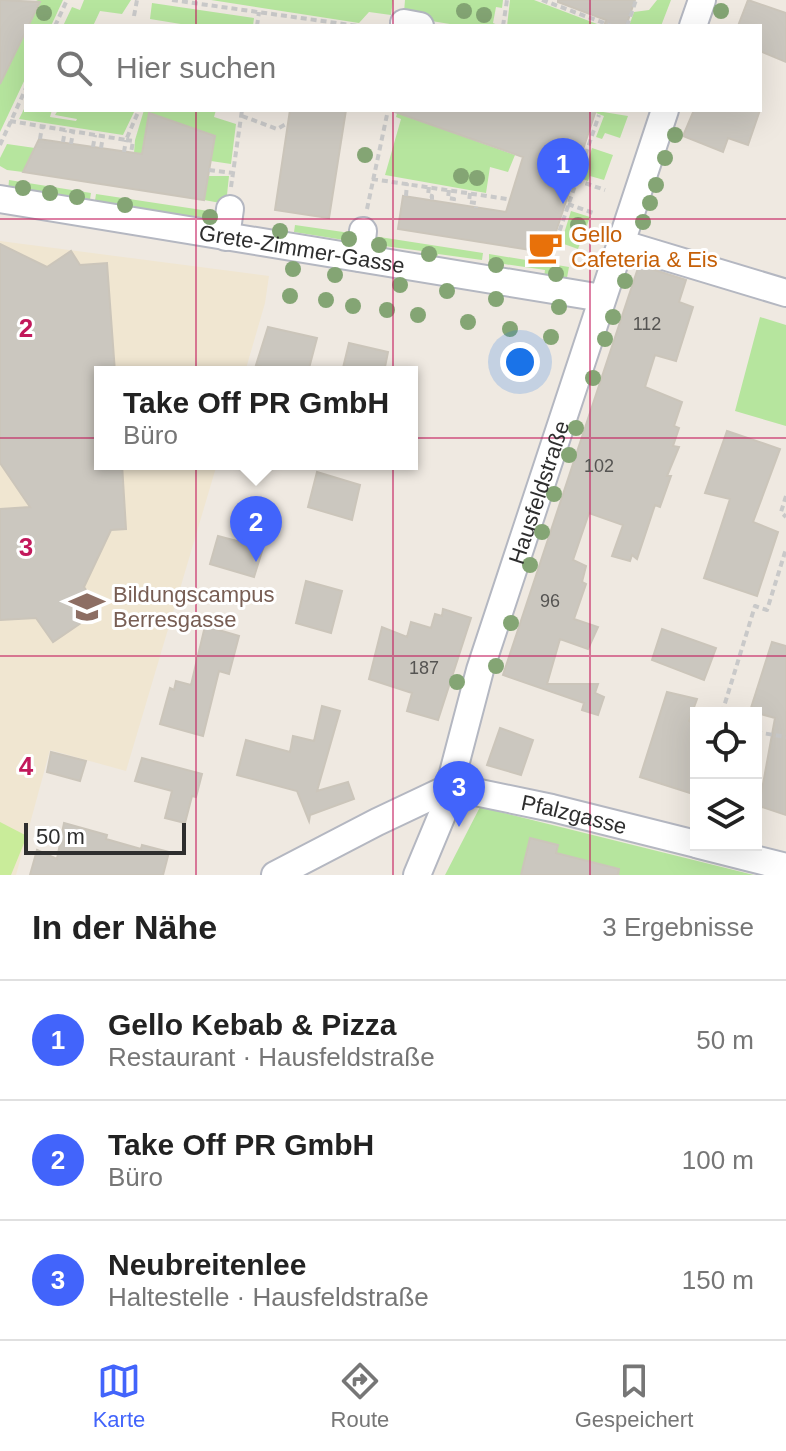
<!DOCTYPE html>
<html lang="de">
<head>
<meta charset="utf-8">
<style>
  :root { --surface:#fff; --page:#f2f2f2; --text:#222; --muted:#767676; --line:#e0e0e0; --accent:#4264fb }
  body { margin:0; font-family:Arial,sans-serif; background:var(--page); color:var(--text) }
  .controls { position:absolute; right:24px; bottom:24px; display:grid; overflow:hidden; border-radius:0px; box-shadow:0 8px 32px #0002 }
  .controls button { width:72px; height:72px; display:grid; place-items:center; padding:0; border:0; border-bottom:2px solid var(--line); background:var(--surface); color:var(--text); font:40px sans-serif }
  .scale { position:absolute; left:24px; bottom:20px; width:162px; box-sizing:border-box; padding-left:8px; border:4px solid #2e2e2e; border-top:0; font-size:22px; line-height:28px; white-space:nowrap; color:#2e2e2e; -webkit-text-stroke:6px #fff; paint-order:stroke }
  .you { position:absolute; left:520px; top:362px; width:28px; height:28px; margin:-20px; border:6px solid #fff; border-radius:50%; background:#1a73e8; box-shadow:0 0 0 12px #1a73e833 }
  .badge { display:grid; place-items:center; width:52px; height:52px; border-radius:50%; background:var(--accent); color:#fff; font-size:26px; font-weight:700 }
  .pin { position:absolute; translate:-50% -66px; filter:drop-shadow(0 2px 4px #0008) }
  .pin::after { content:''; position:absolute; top:42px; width:28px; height:24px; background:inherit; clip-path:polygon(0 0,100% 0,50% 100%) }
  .popup { position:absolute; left:94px; top:366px; width:324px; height:104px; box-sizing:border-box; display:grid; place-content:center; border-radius:0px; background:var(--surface); filter:drop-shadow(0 2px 6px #0005); font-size:26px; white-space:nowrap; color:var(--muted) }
  .popup b { font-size:30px; color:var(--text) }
  .popup::after { content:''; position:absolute; left:50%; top:100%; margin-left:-16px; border:16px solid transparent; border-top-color:var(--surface) }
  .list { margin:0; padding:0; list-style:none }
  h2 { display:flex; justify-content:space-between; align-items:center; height:104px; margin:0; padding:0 32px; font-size:34px }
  h2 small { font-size:26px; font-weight:400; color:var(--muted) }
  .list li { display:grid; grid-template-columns:52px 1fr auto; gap:24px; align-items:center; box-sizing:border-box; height:120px; padding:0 32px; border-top:2px solid var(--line) }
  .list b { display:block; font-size:30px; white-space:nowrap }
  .list p { margin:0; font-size:26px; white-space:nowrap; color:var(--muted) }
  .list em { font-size:26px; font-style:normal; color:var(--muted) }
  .icon { flex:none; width:44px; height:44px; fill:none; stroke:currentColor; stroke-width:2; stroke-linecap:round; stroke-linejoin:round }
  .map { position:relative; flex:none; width:786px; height:875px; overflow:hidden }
  .search { position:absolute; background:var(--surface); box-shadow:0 8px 32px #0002; left:24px; right:24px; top:24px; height:88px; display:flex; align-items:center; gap:20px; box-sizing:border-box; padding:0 28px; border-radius:0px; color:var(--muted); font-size:30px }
  .sheet { height:464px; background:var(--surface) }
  nav { display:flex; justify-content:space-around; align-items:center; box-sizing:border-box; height:112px; border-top:2px solid var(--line); background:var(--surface); font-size:22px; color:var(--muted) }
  nav a { display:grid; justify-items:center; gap:4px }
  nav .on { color:var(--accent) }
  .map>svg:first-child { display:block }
  .education { fill:#f0e6d1 }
  .green { fill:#b6e59e }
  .pitch { fill:#c9ec9a }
  .building { fill:#cbc7bf; stroke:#cbc5ba; stroke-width:2 }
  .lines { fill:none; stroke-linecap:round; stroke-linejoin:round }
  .minor-casing { stroke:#b4b7c1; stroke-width:30 }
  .path { stroke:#c9c9c9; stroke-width:4; stroke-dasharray:6 4; stroke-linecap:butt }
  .minor { stroke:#fff; stroke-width:26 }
  .tree { fill:#84a574 }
  .grid { fill:none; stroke:#c2185b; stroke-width:2; stroke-opacity:0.55 }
  .labels { text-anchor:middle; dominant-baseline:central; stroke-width:6; stroke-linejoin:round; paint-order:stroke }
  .number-label { font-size:18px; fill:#555452 }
  .food-label { font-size:22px; fill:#c56008; stroke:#fff; text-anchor:start }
  .street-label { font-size:22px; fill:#2e2e2e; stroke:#fff }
  .education-label { font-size:22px; fill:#785e54; stroke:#fff; text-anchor:start }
  .grid-label { font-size:26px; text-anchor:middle; font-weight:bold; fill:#c2185b; stroke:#fff; stroke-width:6; stroke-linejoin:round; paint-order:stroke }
</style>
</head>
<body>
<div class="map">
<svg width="786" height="875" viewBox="0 0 786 875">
  <rect width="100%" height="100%" fill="#efe9e1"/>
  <path class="education" d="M0,241L269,276L265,303L245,372H100V464H217L126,771L50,750L16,875H0Z"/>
  <path class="green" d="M36,0H63L51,26H28L40,2Z
    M84,0H131L122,14L100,11L93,26H63L72,7L80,10Z
    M211,0H393L391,15L369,12L359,23Z
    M405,0H503L502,8L496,7L493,23L500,26H462L407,17L404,12Z
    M510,0H534L597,24V26H507Z
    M657,0H671L661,26H629L634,12L649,10Z
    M152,3L254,18L253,26H193L150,19Z
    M26,30V77L0,132V84Z
    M26,105V110H52L50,117L76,121L77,119L55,115L58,110H135L123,135L19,119Z
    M144,110H216L214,117L236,124L231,164L211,161L215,136L142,154L134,153L135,140Z
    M398,110H416L415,119L515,155L508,172L490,167L486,193L385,175L401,119L396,117Z
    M597,111L628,116L620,138L605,133L602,139L596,137L604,116L596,113Z
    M7,144L35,148L23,172L7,170L0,166V158Z
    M592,148L613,155L604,180L590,176L588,181L582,179Z
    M208,176H229L226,204L204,200Z
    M9,180L91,193L89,206L8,192Z
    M96,194L222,213L221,226L94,207Z
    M571,211L590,217L578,249L561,243Z
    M295,225L357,234L351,245L344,244V240L294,232Z
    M373,236L483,253L482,260L438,254L437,259L422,257V251L384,246L383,249L377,251Z
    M489,254L569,267L566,283L544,277L545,270L504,264L502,269L489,268Z
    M760,317L786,325V426L735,411Z
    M480,807L754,875H445Z"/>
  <path class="pitch" d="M0,822L27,836L11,875H0Z"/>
  <path class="building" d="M0,0L40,2L0,84Z
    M558,0H635L626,26H604L606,20L558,2Z
    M748,0L786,13V62L760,51V26H738Z
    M290,110H346L329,218L275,210Z
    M395,110H596L549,253L398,229L403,196L506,212L523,157L395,112Z
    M694,110H760L748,145L728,138L723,152L683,136Z
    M149,113L215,136L204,200L23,172L39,139L142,154Z
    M0,244L47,267L71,251L80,265L107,263L115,372H100V464H122L126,529L111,530L84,587L100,610L53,642L36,618L0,620V509L30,507L0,463Z
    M639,265L686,280L679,302L693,307L676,361L655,355L645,387L682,402L674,426L679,428L673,446L679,447L667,476H671L660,507L655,505L637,559L632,555L630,561L612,556L623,525L589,513L573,560L586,566L582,582L586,584L574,619L598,627L588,649L560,639L547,684H598L595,693L604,697L598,715L582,710L584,703L503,675Z
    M268,327L317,338L308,372H278L256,365Z
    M349,343L388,352L384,372H342Z
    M727,431L780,449L753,522L778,532L757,596L704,578L730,499L705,493Z
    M317,472L360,485L352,520L308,507Z
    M218,536L263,548L254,577L210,564Z
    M306,581L342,591L331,633L296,623Z
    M443,609L471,618L438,720L407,711L412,693L369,679L382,627L407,637L411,622L431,628L435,614L442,616Z
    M205,626L239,636L229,674L219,671L203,736L160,724L170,688L174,690L176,681L191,685Z
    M662,629L716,648L704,680L652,660Z
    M772,642L786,646V815L759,806L775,718L750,711Z
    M667,692L697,699L689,721L696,724V785L693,794L640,777Z
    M322,706L340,711L317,791L348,782L354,799L310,815L309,821L297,791L237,775L246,740L290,752L293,736L314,741Z
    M500,728L533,740L521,775L487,765Z
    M51,752L86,761L80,781L47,772Z
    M142,758L202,774L196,797L192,796L185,823L165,818L172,791L135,781Z
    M64,823L107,835L106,839L141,849L142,845L169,852L163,875H30L37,850L57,859Z
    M530,838L558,845L556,853L619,869L618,875H521Z"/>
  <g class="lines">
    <g class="minor-casing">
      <g id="minor">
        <path d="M404,23L420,26"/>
        <path d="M693,26L702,0"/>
        <path id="s1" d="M0,199L602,298"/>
        <path d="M226,237L230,209"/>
        <path d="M620,243L786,293"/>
        <path d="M360,258L363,231"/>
        <path id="s2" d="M451,787L552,808L696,844"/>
        <path d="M699,845L786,867"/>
        <path d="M275,875L377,822L451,787"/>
        <path id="s3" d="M417,875L442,815L480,670L665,110"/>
      </g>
    </g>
    <path class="path" d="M172,0L358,26
      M542,0L612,26
      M134,16L137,0
      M55,26L67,0
      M257,26L259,12
      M503,26L507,0
      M627,26L636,0
      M242,116L277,129L288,123
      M10,121L126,140L139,110
      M40,139L42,127
      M126,140L133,141L131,153
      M63,142L65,130
      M71,144L73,132
      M0,145L26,88
      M93,147L95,135
      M101,148L103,136
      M124,152L126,140
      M209,170L233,173
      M372,179L507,199
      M576,180L605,190
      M231,187L242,110
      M429,187L428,195L432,196V201
      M449,190L448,198L454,199L453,204
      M470,193L469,202L476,203V208
      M406,196L407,183
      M568,204L596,214
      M367,209L388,110
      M550,259L599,115
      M786,496L781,512L786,517
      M722,713L755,606L767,610L786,549
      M756,732L786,737"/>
    <use href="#minor" class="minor"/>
  </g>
  <g class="tree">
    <circle cx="464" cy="11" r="8"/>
    <circle cx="721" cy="11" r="8"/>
    <circle cx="44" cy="13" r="8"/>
    <circle cx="484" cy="15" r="8"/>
    <circle cx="675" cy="135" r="8"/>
    <circle cx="365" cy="155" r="8"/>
    <circle cx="665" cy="158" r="8"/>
    <circle cx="461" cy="176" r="8"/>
    <circle cx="477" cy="178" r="8"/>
    <circle cx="656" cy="185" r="8"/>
    <circle cx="23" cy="188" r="8"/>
    <circle cx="50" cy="193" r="8"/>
    <circle cx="77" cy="197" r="8"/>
    <circle cx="650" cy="203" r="8"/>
    <circle cx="125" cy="205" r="8"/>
    <circle cx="210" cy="217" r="8"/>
    <circle cx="643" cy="222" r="8"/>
    <circle cx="578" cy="225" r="8"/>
    <circle cx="280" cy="231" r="8"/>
    <circle cx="349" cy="239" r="8"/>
    <circle cx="379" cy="245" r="8"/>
    <circle cx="429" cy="254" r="8"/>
    <circle cx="496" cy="265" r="8"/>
    <circle cx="293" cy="269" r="8"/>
    <circle cx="556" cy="274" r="8"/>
    <circle cx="335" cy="275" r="8"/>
    <circle cx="625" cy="281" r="8"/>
    <circle cx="400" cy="285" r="8"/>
    <circle cx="447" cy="291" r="8"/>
    <circle cx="290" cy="296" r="8"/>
    <circle cx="496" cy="299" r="8"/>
    <circle cx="326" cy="300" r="8"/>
    <circle cx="353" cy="306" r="8"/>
    <circle cx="559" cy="307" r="8"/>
    <circle cx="387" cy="310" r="8"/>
    <circle cx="418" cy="315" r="8"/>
    <circle cx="613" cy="317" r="8"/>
    <circle cx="468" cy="322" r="8"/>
    <circle cx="510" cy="329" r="8"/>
    <circle cx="551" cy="337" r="8"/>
    <circle cx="605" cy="339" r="8"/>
    <circle cx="593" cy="378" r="8"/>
    <circle cx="576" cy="428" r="8"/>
    <circle cx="569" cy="455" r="8"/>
    <circle cx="554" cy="494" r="8"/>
    <circle cx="542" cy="532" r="8"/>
    <circle cx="530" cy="565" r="8"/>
    <circle cx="511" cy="623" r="8"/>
    <circle cx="496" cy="666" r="8"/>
    <circle cx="457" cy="682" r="8"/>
  </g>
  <path class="grid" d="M196,0V26M393,0V26M590,0V26M196,110V875M393,110V875M590,110V875M0,219H786M0,438H786M0,656H786"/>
  <defs>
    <g id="cafe-bare" transform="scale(2.76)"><path d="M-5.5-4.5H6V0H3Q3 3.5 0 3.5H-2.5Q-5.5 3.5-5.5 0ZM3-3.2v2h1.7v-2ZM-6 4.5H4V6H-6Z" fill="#e8710a" stroke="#fff" stroke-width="2.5" paint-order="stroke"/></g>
    <g id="school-bare" transform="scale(2.76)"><path d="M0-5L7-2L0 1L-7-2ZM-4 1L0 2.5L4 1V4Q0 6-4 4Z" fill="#8d6e63" stroke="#fff" stroke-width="2.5" paint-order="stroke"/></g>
  </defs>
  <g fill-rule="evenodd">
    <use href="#cafe-bare" x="545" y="247"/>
    <use href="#school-bare" x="87" y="607"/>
  </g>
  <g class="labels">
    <g class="number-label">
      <text x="647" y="324">112</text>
      <text x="599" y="466">102</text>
      <text x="550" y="601">96</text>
      <text x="424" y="668">187</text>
    </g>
    <g class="food-label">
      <text x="571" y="234">Gello<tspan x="571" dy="25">Cafeteria &amp; Eis</tspan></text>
    </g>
    <g class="street-label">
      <text stroke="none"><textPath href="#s1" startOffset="306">Grete-Zimmer-Gasse</textPath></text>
      <text stroke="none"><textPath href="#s3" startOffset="402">Hausfeldstraße</textPath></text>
      <text stroke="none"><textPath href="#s2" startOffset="126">Pfalzgasse</textPath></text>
    </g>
    <g class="education-label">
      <text x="113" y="594">Bildungscampus<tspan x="113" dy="25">Berresgasse</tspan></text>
    </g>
  </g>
  <g class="grid-label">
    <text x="26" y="337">2</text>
    <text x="26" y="556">3</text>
    <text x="26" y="775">4</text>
  </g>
</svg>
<div class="controls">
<button><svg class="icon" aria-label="locate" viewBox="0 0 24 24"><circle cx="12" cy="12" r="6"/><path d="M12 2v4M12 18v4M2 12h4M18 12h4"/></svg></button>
<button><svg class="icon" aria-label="layers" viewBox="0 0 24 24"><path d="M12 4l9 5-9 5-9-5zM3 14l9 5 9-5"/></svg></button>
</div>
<div class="scale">50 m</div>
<div class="you"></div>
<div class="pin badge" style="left:563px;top:204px">1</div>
<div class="pin badge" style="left:256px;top:562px">2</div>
<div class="popup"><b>Take Off PR GmbH</b>Büro</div>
<div class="pin badge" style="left:459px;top:827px">3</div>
<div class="search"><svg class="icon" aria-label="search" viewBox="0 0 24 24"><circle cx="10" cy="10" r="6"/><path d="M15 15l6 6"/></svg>Hier suchen</div>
</div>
<section class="sheet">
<h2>In der Nähe<small>3 Ergebnisse</small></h2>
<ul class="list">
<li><span class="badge">1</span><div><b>Gello Kebab &amp; Pizza</b><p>Restaurant · Hausfeldstraße</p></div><em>50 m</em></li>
<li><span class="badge">2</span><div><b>Take Off PR GmbH</b><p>Büro</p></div><em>100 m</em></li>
<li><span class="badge">3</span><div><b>Neubreitenlee</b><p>Haltestelle · Hausfeldstraße</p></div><em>150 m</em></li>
</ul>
</section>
<nav>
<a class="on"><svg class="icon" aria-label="map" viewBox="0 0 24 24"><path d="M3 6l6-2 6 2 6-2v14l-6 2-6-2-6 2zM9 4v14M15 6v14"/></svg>Karte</a>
<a><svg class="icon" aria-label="directions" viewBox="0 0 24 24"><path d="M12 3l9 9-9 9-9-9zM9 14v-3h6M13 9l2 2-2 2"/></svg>Route</a>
<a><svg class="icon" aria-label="saved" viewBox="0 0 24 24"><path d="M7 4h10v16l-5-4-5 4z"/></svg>Gespeichert</a>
</nav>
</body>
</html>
